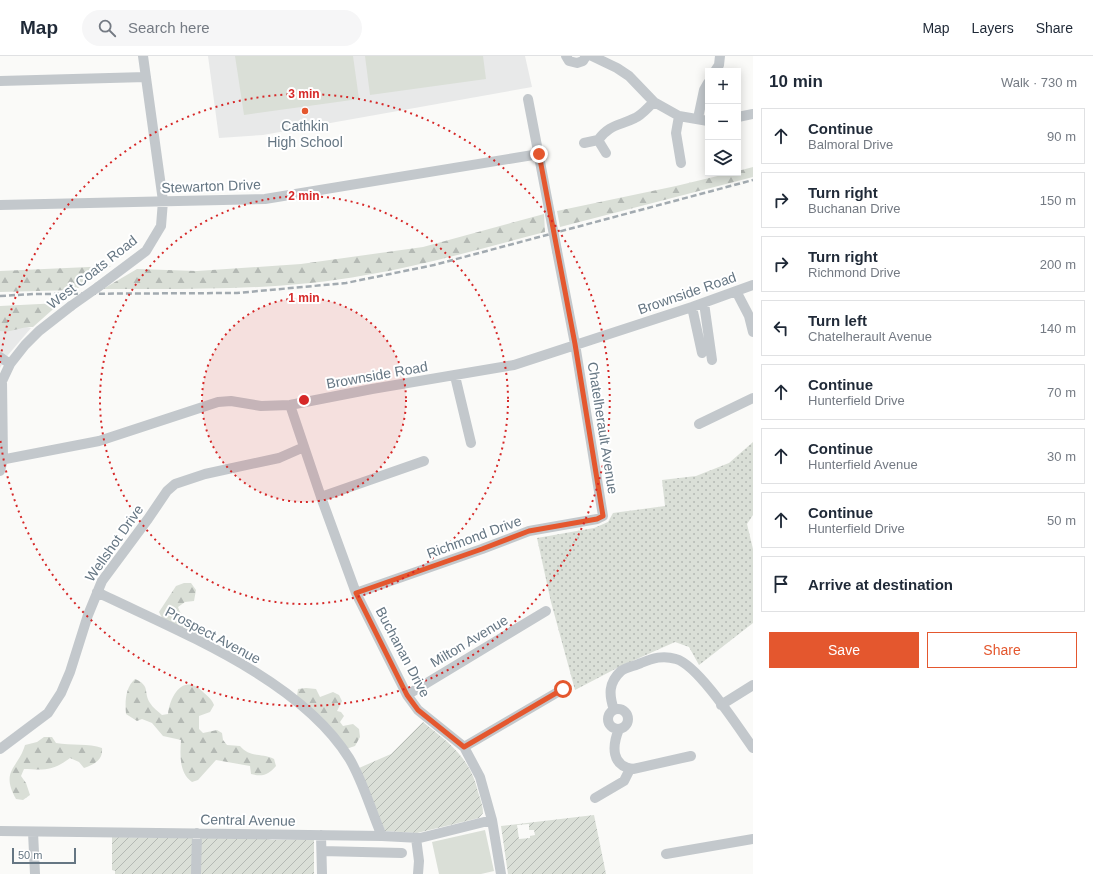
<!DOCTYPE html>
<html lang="en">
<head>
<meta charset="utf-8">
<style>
  :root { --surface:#fff; --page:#f6f6f7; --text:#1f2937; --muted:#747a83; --line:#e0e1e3; --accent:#e4572e }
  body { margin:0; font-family:Helvetica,sans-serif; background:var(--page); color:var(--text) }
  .controls { position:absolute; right:12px; top:12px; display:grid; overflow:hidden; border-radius:0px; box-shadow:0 2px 10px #0003 }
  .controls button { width:36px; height:36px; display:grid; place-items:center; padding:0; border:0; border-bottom:1px solid var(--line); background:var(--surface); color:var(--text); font:20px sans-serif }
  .scale { position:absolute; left:12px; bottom:10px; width:64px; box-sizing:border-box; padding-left:4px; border:2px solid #657683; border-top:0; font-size:11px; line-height:14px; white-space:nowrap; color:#657683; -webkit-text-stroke:3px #fff; paint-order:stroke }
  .stop { position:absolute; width:12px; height:12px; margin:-9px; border:3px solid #e4572e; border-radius:50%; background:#fff }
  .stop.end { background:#e4572e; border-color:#fff; box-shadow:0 1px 4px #0008 }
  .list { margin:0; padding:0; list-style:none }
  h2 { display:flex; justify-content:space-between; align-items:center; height:52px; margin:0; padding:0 16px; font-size:17px }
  h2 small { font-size:13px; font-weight:400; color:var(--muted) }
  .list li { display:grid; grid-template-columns:26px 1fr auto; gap:12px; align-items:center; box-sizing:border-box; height:56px; margin:0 8px 8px; padding:0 8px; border:1px solid var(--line); border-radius:0px }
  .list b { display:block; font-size:15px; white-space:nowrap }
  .list p { margin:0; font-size:13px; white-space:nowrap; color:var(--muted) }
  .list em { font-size:13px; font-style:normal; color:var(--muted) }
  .actions { display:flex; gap:8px; padding:12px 16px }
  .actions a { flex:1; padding:9px 0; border:1px solid var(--accent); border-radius:0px; text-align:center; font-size:14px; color:var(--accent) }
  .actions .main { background:var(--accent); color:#fff }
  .icon { flex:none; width:22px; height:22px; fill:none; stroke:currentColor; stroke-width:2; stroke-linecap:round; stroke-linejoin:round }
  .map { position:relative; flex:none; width:753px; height:818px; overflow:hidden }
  header { display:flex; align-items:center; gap:24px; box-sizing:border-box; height:56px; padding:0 20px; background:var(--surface); border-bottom:1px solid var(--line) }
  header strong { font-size:19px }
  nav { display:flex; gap:22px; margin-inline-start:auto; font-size:14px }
  .search { width:280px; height:36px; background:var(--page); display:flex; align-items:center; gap:10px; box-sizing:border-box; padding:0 14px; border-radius:22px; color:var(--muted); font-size:15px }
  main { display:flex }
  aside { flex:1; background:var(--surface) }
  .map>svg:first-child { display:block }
  .built { fill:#e8e9e9 }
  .forest { fill:url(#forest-firs) }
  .park { fill:url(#park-dots) }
  .garden { fill:url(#garden-furrows); fill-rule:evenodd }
  .pitch { fill:#dadfd7 }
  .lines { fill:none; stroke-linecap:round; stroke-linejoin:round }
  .minor { stroke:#c3c8cc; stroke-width:10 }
  .rail { stroke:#a2aab0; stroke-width:2.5; stroke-dasharray:6 3; stroke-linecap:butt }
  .minor-bridge { stroke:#c3c8cc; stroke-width:10 }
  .route { stroke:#e4572e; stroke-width:5 }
  .ring { fill:none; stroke:#d62828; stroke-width:2; stroke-dasharray:2 4 }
  .poi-dot { fill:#e4572e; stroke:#fff; stroke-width:1.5 }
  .labels { text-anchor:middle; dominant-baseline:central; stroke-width:4; stroke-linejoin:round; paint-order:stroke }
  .poi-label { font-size:14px; fill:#657683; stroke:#fff }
  .street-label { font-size:14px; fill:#657683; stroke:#fff }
  .centre { fill:#d62828; stroke:#fff; stroke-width:2 }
  .ring-label { font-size:12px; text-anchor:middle; font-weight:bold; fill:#d62828; stroke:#fff; stroke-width:4; stroke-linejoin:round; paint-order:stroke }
</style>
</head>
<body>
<header>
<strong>Map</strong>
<div class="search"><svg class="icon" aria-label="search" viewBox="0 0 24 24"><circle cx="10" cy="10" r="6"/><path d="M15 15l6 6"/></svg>Search here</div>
<nav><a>Map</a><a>Layers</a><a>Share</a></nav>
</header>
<main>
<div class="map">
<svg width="753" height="818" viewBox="0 0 753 818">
  <defs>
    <pattern id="forest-firs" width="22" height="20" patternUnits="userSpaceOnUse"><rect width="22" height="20" fill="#dadfd7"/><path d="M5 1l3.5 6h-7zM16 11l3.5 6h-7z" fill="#b4b9b4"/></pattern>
    <pattern id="park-dots" width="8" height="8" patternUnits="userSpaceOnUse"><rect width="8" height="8" fill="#dadfd7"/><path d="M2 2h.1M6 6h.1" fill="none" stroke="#b4b9b4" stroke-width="1.8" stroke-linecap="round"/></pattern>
    <pattern id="garden-furrows" width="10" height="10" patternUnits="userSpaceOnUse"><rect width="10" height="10" fill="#dadfd7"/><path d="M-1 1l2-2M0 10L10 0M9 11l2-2" fill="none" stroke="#b4b9b4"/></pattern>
  </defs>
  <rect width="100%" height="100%" fill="#fafaf8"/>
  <path class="built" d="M208,0H525L532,31L263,79L219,82Z
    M0,265L31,272L8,299L0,312Z"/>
  <path class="forest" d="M753,111V121L560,171L557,155L676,130L730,117H738V115Z
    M544,158L545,176C486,191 426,209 366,219C279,235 191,233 103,233L137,213L197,215L301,208L423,191Z
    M111,210L75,234L0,236V215Z
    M60,247L33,271C20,270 13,277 0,275V250Z
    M184,527H191L196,534L194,545L185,546L178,551C182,564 196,568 205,578L204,580L198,581L162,562L159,556L176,530Z
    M135,623C151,630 143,636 150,647C153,652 158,655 162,659L168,658C170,640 183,617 202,635C207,640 211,642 214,649L210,656L199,660V673L203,677L217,674L222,677L223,684L227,689L240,690C250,702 262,697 274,703L276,710C268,719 263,721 251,718L250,710L216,704L198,724L192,726C179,717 180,699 181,684L163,680L152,667L142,663L137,665L126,658C125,646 125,632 135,623Z
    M306,632L316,633L320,641L333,636L339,639L342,645L337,655L341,656L344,660L340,666L343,670L353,668L359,673L360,681L355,690L346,693L297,640L298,633Z
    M44,681H52L56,687C71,690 89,687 102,692C103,704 95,708 84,712L79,706L70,702C53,715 45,714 24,713L21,720L26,727L30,739L23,744L16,743C0,714 18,713 25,689L37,686Z"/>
  <path class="park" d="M753,386V459L747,468L753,493V567L699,609L689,591L675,586L619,611L575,634L551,546L537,482L594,472L608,466L613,457L665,450L662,424L696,420L729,407Z"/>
  <path class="garden" d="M423,666C449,687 470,701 478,736C480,742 483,750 483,757L479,762L417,777L385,775L359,712L391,698Z
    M594,759L606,818H508L501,770ZM529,768V774H534L535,779L530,780V782L519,783L517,769Z
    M112,781L193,782L192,818H115V815L112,814Z
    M200,782L268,783L272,784L314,783V818H200Z"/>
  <path class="pitch" d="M235,0H353L359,43L244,59Z
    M365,0H483L486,23L370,39Z
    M485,774L494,815L481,818H439L432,786Z"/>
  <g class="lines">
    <path class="minor" d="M566,0L569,5L577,7L583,5L586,0
      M592,0L617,12L629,20L654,46L679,60L708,65
      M715,15L719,9L720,0
      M0,25L146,21
      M528,43L550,158
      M679,60L676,77L681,107
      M738,61L753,58
      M698,62L704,34L708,27
      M598,84C610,68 619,70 635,62C642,59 648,51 654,46
      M584,87L598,84L606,97
      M0,149L265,143L539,98
      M98,231L146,195L161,170L163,145L143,0
      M736,235L749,260L753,276
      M704,247L712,304
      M692,251L702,297
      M0,301L10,308
      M455,320L471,387
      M290,349L321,441L356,537L407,639L418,654L464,691L480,721L492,764L501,818
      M699,368L753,342
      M0,404L99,385L218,346L231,345L261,350L290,349L372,333L514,309L692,251L753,229
      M0,415L3,403L2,325L10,308L25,289L39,275L71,250
      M321,441L424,405
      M97,536C179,576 299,622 349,702C363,725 371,755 382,780
      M356,537L482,493L529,475L597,463L603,460L575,288L557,195
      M407,639L546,555
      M721,649L753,629
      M608 663a10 10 0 1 1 20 0a10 10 0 1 1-20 0Z
      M614,654C609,639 608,627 621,615C626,611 635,610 641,607C653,602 663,599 676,603C698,609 738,671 753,692
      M619,673C612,690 611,710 633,713L691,700
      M464,691L563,633
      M0,693L48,657L61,637L70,616L88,559L102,525L148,463L167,435L175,428L205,418L279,402L304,391
      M595,742L624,725L630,713
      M0,775L382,780L420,782L492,764
      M33,776L35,818
      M321,779L322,818
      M416,782L419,805L418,818
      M322,795L402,797
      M666,798L753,783
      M196,818L197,777"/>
    <path class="rail" d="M0,240L34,238L237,237L346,227L434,209L753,124"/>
    <path class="minor-bridge" d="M550,158L557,195
      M71,250L98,231"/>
  </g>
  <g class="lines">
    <path class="route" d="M539,98L575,288L603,460L597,463L529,475L482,493L356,537L407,639L418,654L464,691L563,633"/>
  </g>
  <circle cx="304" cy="344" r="102" fill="#d62828" fill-opacity=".12"/>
  <g class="ring">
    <circle cx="304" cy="344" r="102"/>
    <circle cx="304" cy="344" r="204"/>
    <path d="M0 307A306 306 0 1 1 0 381"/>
  </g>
  <circle class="poi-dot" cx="305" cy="55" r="4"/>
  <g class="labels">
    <g class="poi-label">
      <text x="305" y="70">Cathkin<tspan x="305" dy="16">High School</tspan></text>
    </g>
    <g class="street-label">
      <text transform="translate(211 130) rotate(-2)">Stewarton Drive</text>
      <text transform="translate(92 216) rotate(-38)">West Coats Road</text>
      <text transform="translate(687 237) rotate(-19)">Brownside Road</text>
      <text transform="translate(377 319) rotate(-10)">Brownside Road</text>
      <text transform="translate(603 372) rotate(81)">Chatelherault Avenue</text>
      <text transform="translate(474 481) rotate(-20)">Richmond Drive</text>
      <text transform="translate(114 487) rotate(-55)">Wellshot Drive</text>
      <text transform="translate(213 579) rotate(28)">Prospect Avenue</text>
      <text transform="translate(469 585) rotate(-31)">Milton Avenue</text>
      <text transform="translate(403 596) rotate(62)">Buchanan Drive</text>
      <text transform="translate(248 764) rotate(1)">Central Avenue</text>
    </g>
  </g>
  <circle cx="304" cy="344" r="6" class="centre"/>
  <g class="ring-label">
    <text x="304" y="42">3 min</text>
    <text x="304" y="144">2 min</text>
    <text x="304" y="246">1 min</text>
  </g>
</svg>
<div class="controls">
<button>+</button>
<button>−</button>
<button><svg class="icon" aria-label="layers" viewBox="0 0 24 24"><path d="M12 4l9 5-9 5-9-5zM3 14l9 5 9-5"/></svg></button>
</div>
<div class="scale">50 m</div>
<div class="stop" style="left:563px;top:633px"></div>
<div class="stop end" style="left:539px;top:98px"></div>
</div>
<aside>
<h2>10 min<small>Walk · 730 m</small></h2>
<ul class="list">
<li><svg class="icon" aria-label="ahead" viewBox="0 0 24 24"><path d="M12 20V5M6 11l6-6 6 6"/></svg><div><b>Continue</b><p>Balmoral Drive</p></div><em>90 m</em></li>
<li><svg class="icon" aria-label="right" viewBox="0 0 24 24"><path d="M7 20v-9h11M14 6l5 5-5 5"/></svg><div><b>Turn right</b><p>Buchanan Drive</p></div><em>150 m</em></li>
<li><svg class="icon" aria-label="right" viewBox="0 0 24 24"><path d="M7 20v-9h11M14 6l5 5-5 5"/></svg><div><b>Turn right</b><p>Richmond Drive</p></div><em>200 m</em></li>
<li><svg class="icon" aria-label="left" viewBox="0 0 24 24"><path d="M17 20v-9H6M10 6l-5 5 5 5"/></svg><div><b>Turn left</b><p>Chatelherault Avenue</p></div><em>140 m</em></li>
<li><svg class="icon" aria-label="ahead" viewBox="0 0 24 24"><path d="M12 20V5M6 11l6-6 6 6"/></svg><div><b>Continue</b><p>Hunterfield Drive</p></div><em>70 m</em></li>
<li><svg class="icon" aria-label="ahead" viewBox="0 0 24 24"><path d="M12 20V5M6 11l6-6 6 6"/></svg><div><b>Continue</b><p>Hunterfield Avenue</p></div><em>30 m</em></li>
<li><svg class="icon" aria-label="ahead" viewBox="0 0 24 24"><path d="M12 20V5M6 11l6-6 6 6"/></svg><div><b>Continue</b><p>Hunterfield Drive</p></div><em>50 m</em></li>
<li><svg class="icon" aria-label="arrive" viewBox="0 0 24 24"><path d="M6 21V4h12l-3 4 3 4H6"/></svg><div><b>Arrive at destination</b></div></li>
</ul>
<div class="actions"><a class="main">Save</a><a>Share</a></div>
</aside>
</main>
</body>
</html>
